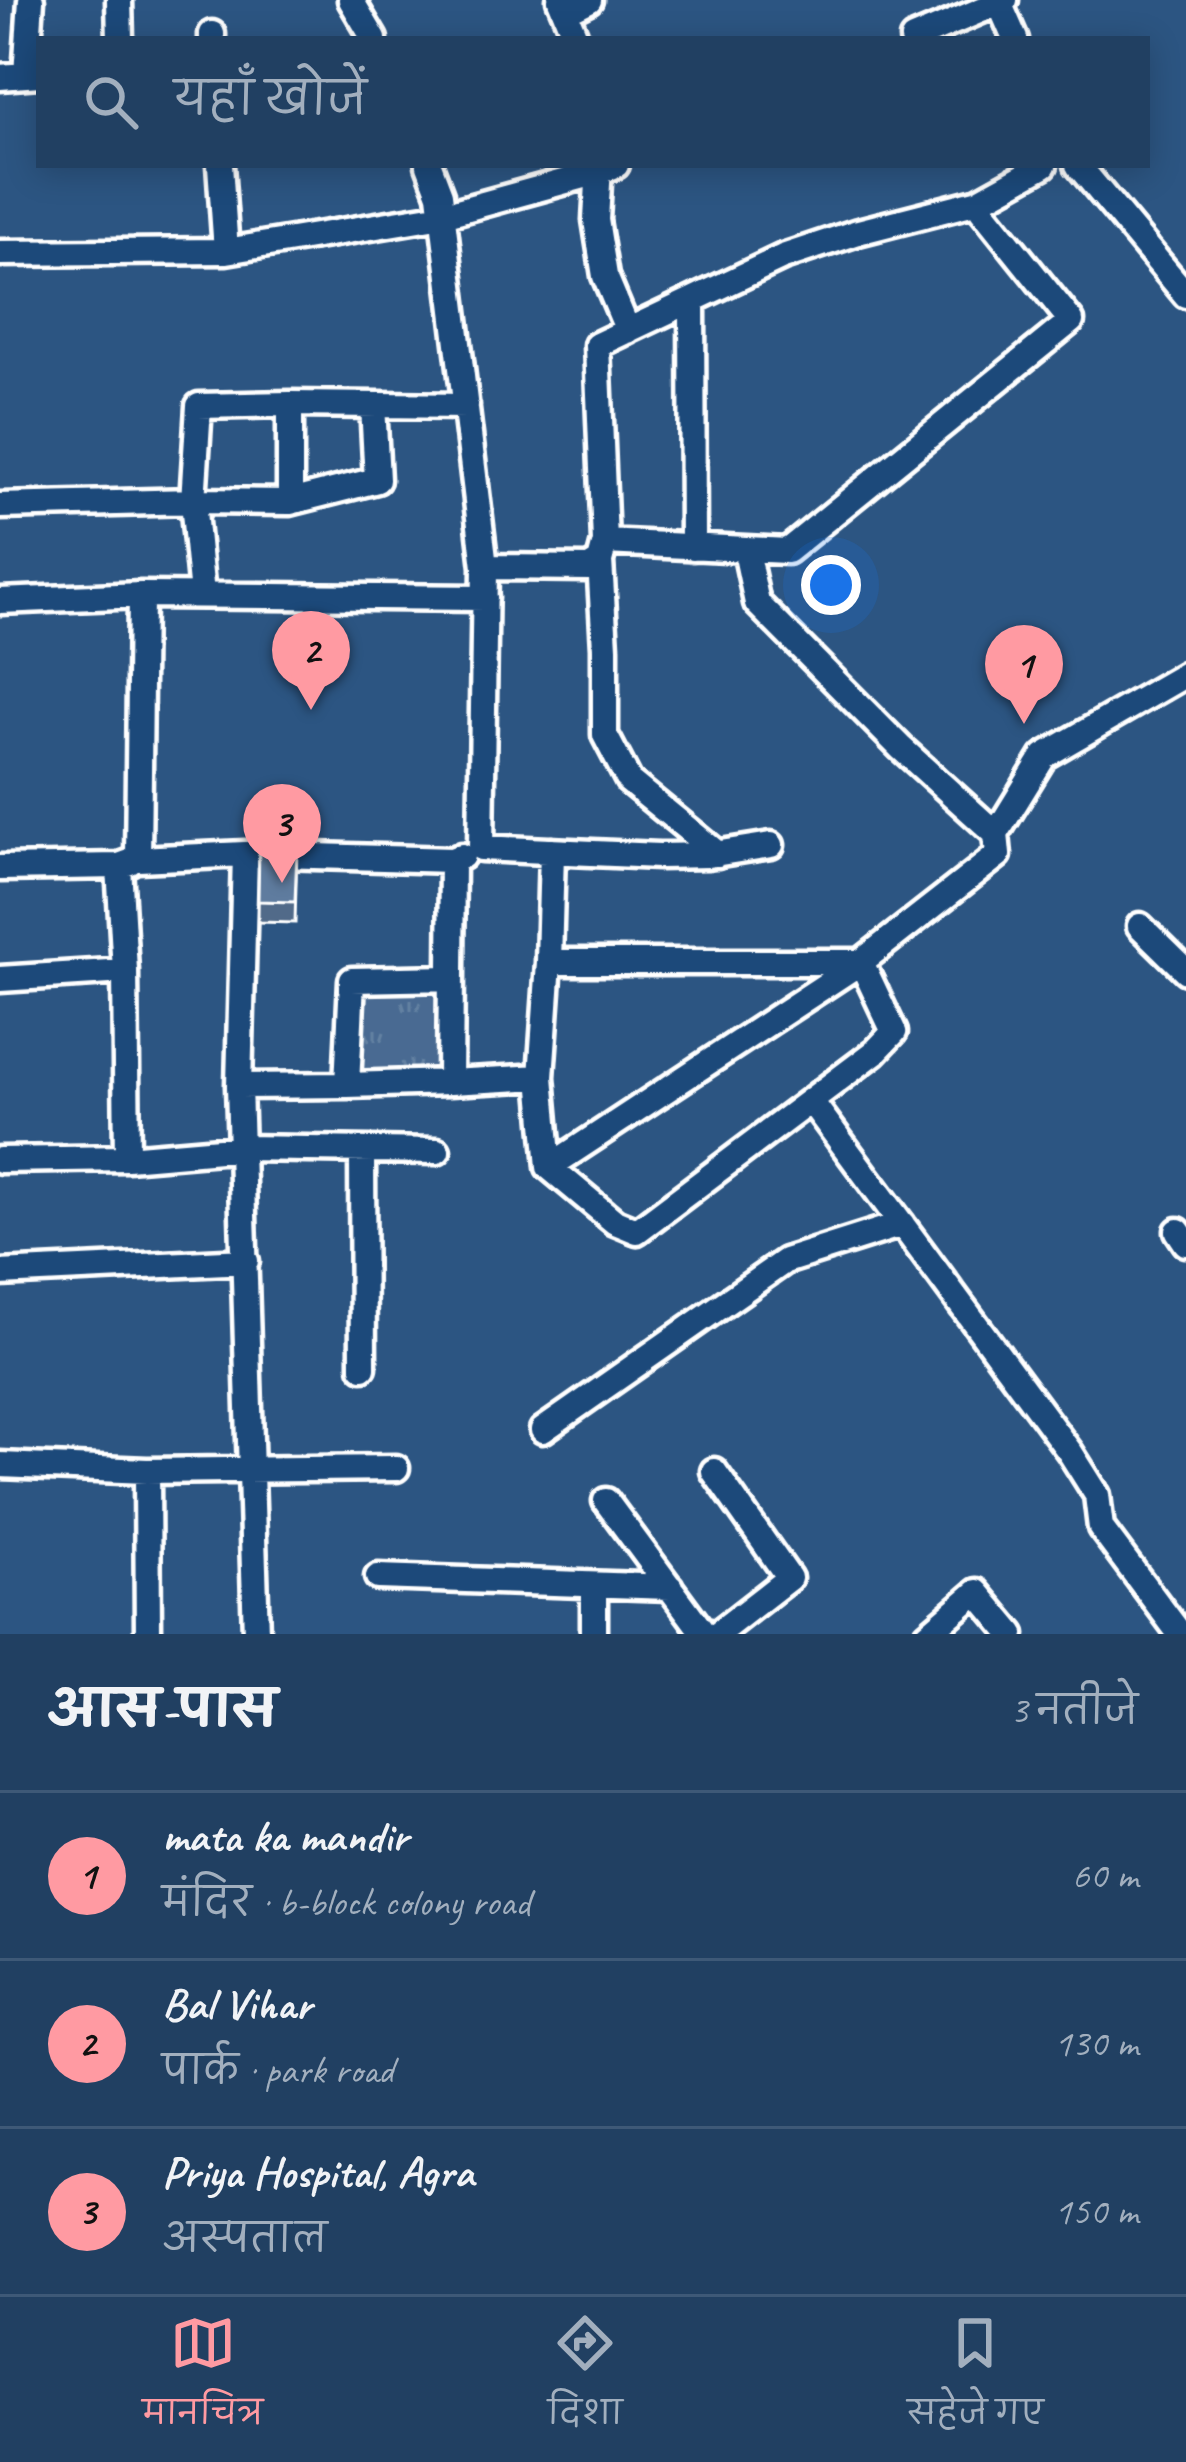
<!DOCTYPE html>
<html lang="hi">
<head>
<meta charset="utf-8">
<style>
  :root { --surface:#214062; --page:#294768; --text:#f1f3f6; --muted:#a2afbe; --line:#3e5977; --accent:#ff9aa2 }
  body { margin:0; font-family:Caveat,"Playpen Sans Deva",sans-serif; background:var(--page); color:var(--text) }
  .you { position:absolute; left:831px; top:585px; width:42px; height:42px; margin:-30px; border:9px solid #fff; border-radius:50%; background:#1a73e8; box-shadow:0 0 0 18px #1a73e833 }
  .badge { display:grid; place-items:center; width:78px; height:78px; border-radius:50%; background:var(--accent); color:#111; font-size:39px; font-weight:700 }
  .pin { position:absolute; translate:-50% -99px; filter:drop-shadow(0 3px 6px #0008) }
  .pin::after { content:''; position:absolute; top:63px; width:42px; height:36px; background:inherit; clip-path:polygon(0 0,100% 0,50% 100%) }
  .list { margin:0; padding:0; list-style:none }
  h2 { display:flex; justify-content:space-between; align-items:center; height:156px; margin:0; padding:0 48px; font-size:51px }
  h2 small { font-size:39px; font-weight:400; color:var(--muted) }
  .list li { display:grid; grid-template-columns:78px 1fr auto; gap:36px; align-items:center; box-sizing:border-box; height:168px; padding:0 48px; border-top:3px solid var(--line) }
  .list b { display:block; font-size:45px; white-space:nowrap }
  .list p { margin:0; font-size:39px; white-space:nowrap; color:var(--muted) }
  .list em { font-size:39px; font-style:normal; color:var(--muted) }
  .icon { flex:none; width:66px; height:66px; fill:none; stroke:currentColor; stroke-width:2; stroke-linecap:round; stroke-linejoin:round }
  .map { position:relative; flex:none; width:1186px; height:1634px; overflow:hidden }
  .search { position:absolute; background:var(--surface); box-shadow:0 6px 30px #0003; left:36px; right:36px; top:36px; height:132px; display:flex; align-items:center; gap:30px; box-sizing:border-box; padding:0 42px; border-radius:0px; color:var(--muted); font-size:45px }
  .sheet { height:660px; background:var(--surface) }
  nav { display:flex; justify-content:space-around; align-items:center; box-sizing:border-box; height:168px; border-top:3px solid var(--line); background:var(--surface); font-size:33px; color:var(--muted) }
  nav a { display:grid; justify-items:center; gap:6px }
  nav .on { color:var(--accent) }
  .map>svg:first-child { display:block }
  .grass { fill:url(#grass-tufts); stroke:#a4b5c8; stroke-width:3 }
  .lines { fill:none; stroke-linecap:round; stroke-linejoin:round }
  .minor-casing { stroke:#fff; stroke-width:33 }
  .minor { stroke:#1f4a7a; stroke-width:24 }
  .wall { fill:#516b89; stroke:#fff; stroke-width:3 }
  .building { fill:#5e7c9f; stroke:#fff; stroke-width:3 }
</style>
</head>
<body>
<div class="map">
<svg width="1186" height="1634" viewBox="0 0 1186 1634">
  <defs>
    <pattern id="grass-tufts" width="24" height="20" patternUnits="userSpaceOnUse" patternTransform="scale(3)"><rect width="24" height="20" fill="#486b92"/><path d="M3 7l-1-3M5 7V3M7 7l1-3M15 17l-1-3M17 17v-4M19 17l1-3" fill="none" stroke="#6381a2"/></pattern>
  </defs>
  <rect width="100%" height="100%" fill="#2c5582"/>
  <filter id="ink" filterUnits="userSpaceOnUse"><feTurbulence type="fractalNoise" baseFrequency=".00833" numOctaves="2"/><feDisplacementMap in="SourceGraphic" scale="24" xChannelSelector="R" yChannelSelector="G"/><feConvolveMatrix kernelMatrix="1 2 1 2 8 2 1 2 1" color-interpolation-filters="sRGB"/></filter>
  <g filter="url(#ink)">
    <path class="grass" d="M440,993L438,1075L359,1074L361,994Z"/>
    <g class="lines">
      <g class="minor-casing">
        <path id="minor" d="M31,0L26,75L39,74
          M119,0L120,39
          M351,0L374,39
          M560,0L576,39
          M998,0L1015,39
          M565,12L589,0
          M212,34V39
          M913,39L1005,0
          M0,77L26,75
          M220,165L226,251
          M429,165L440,194L485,567L481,848L659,856L708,855L771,845
          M599,165L596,220L605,276L628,331
          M1078,165L1186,295
          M0,253L226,251L443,215L599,172L616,165
          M692,300L693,547
          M290,502L377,480L373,405
          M0,506L193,501L199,406L290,404
          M605,542L787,551L1071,321L982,210L979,201L1044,165
          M746,551L757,603L901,748L996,834L1044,756L1186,674
          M600,561L605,648V735L629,781L718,854
          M485,567L589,568L600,561L605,542L597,345L783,257L858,232L979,201
          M202,595L193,501L290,502V404L466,406
          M0,601L141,595
          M245,854L239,1086L256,1634
          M462,856L452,860L450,1082L541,1077L549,962L552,851
          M452,860L245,854L138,859L141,595L485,598
          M119,866L125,971L127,1158
          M0,868L119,866L130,862
          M1140,926L1186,971
          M549,962H858
          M0,979L125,971
          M541,1077L549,1167L615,1222L637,1231L875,1052L894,1032L861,962
          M347,1085L450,1082
          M239,1086L347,1085L352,980L451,978
          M811,1101L1070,1452L1097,1495L1101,1528L1180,1634
          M362,1152L363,1367
          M0,1160L127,1158L243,1148L437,1151
          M549,1167L861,962L998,855L996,834
          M1178,1231L1186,1243
          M0,1273L246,1261
          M543,1430L785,1261L902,1224
          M0,1465L147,1471L396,1468
          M147,1471L148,1634
          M714,1471L789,1578L717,1634
          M606,1501L704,1634
          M378,1577L670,1587
          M594,1586V1634
          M928,1634L977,1592L1012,1634"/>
      </g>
      <use href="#minor" class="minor"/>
    </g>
    <path class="wall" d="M259,848H297L295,923L258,922Z"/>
    <path class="building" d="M259,848H297L295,902L258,901Z"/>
  </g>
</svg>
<div class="you"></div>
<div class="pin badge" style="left:1024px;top:724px">1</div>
<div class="pin badge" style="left:311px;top:710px">2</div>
<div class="pin badge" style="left:282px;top:883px">3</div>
<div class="search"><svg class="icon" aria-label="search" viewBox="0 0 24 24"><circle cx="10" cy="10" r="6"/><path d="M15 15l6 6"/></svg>यहाँ खोजें</div>
</div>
<section class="sheet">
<h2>आस-पास<small>3 नतीजे</small></h2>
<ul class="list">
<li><span class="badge">1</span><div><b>mata ka mandir</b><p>मंदिर · b-block colony road</p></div><em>60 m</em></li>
<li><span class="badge">2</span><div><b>Bal Vihar</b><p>पार्क · park road</p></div><em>130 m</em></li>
<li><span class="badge">3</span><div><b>Priya Hospital, Agra</b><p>अस्पताल</p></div><em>150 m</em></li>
</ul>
</section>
<nav>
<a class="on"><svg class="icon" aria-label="map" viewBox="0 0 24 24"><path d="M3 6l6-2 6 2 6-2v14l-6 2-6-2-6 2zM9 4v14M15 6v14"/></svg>मानचित्र</a>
<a><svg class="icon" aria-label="directions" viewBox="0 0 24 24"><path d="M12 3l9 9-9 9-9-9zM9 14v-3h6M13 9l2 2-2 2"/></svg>दिशा</a>
<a><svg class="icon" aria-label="saved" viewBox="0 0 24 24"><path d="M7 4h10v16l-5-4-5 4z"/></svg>सहेजे गए</a>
</nav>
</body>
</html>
